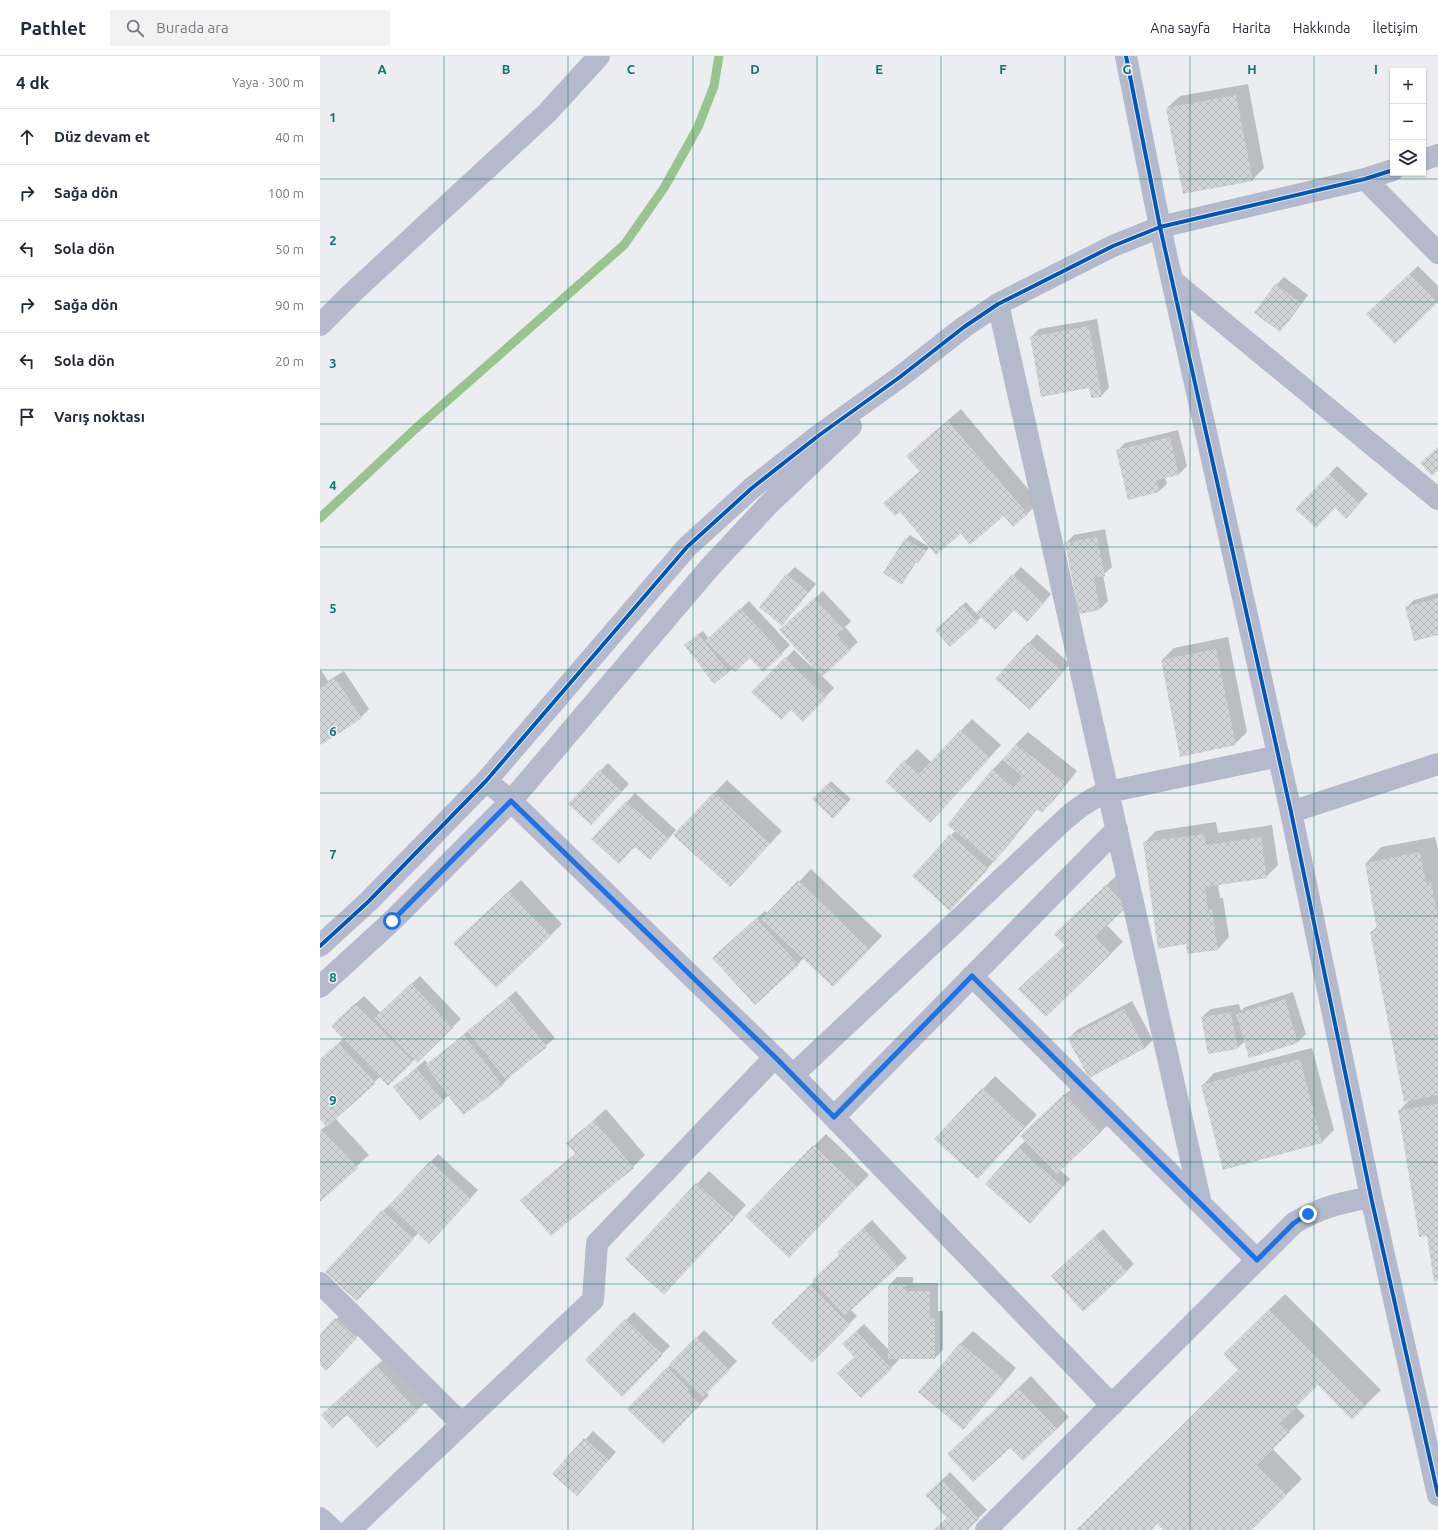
<!DOCTYPE html>
<html lang="tr">
<head>
<meta charset="utf-8">
<style>
  :root { --surface:#fff; --page:#f2f2f3; --text:#1f2937; --muted:#747a83; --line:#e0e1e3 }
  body { margin:0; font-family:Ubuntu,sans-serif; background:var(--page); color:var(--text) }
  .controls { position:absolute; right:12px; top:12px; display:grid; overflow:hidden; border-radius:0px; box-shadow:0 1px 3px #0004 }
  .controls button { width:36px; height:36px; display:grid; place-items:center; padding:0; border:0; border-bottom:1px solid var(--line); background:var(--surface); color:var(--text); font:20px sans-serif }
  .stop { position:absolute; width:12px; height:12px; margin:-9px; border:3px solid #1a73e8; border-radius:50%; background:#fff }
  .stop.end { background:#1a73e8; border-color:#fff; box-shadow:0 1px 4px #0008 }
  .list { margin:0; padding:0; list-style:none }
  h2 { display:flex; justify-content:space-between; align-items:center; height:52px; margin:0; padding:0 16px; font-size:17px }
  h2 small { font-size:13px; font-weight:400; color:var(--muted) }
  .list li { display:grid; grid-template-columns:26px 1fr auto; gap:12px; align-items:center; box-sizing:border-box; height:56px; padding:0 16px; border-top:1px solid var(--line) }
  .list b { display:block; font-size:15px; white-space:nowrap }
  .list em { font-size:13px; font-style:normal; color:var(--muted) }
  .icon { flex:none; width:22px; height:22px; fill:none; stroke:currentColor; stroke-width:2; stroke-linecap:round; stroke-linejoin:round }
  .map { position:relative; flex:none; width:1118px; height:1474px; overflow:hidden }
  header { display:flex; align-items:center; gap:24px; box-sizing:border-box; height:56px; padding:0 20px; background:var(--surface); border-bottom:1px solid var(--line) }
  header strong { font-size:19px }
  nav { display:flex; gap:22px; margin-inline-start:auto; font-size:14px }
  .search { width:280px; height:36px; background:var(--page); display:flex; align-items:center; gap:10px; box-sizing:border-box; padding:0 14px; border-radius:0px; color:var(--muted); font-size:15px }
  main { display:flex }
  aside { flex:1; background:var(--surface) }
  .map>svg:first-child { display:block }
  .shadow { fill:#0003 }
  .lines { fill:none; stroke-linecap:round; stroke-linejoin:round }
  .stream { stroke:#99c48f; stroke-width:9 }
  .building { fill:url(#building-cross-hatch) }
  .minor { stroke:#b4b9cb; stroke-width:22 }
  .cycleway-casing { stroke:#eaecf2; stroke-width:6 }
  .cycleway { stroke:#0057b8; stroke-width:4 }
  .route { stroke:#1a73e8; stroke-width:5 }
  .grid { fill:none; stroke:#0f766e; stroke-width:1; stroke-opacity:0.55 }
  .grid-label { font-size:13px; text-anchor:middle; font-weight:bold; fill:#0f766e; stroke:#eaecf2; stroke-width:3.5; stroke-linejoin:round; paint-order:stroke }
</style>
</head>
<body>
<header>
<strong>Pathlet</strong>
<div class="search"><svg class="icon" aria-label="search" viewBox="0 0 24 24"><circle cx="10" cy="10" r="6"/><path d="M15 15l6 6"/></svg>Burada ara</div>
<nav><a>Ana sayfa</a><a>Harita</a><a>Hakkında</a><a>İletişim</a></nav>
</header>
<main>
<aside>
<h2>4 dk<small>Yaya · 300 m</small></h2>
<ul class="list">
<li><svg class="icon" aria-label="ahead" viewBox="0 0 24 24"><path d="M12 20V5M6 11l6-6 6 6"/></svg><div><b>Düz devam et</b></div><em>40 m</em></li>
<li><svg class="icon" aria-label="right" viewBox="0 0 24 24"><path d="M7 20v-9h11M14 6l5 5-5 5"/></svg><div><b>Sağa dön</b></div><em>100 m</em></li>
<li><svg class="icon" aria-label="left" viewBox="0 0 24 24"><path d="M17 20v-9H6M10 6l-5 5 5 5"/></svg><div><b>Sola dön</b></div><em>50 m</em></li>
<li><svg class="icon" aria-label="right" viewBox="0 0 24 24"><path d="M7 20v-9h11M14 6l5 5-5 5"/></svg><div><b>Sağa dön</b></div><em>90 m</em></li>
<li><svg class="icon" aria-label="left" viewBox="0 0 24 24"><path d="M17 20v-9H6M10 6l-5 5 5 5"/></svg><div><b>Sola dön</b></div><em>20 m</em></li>
<li><svg class="icon" aria-label="arrive" viewBox="0 0 24 24"><path d="M6 21V4h12l-3 4 3 4H6"/></svg><div><b>Varış noktası</b></div></li>
</ul>
</aside>
<div class="map">
<svg width="1118" height="1474" viewBox="0 0 1118 1474">
  <defs>
    <pattern id="building-cross-hatch" width="8" height="8" patternUnits="userSpaceOnUse"><rect width="8" height="8" fill="#d3d4d6"/><path d="M0 0l8 8M0 8l8-8" fill="none" stroke="#b6b7b9"/></pattern>
  </defs>
  <rect width="100%" height="100%" fill="#ecedf0"/>
  <path class="shadow" d="M928,28L944,112L932,124L847,52L860,40Z
    M1098,210L1118,230V245L1075,286L1056,250Z
    M964,221L988,239L968,266L960,274L936,256L956,229Z
    M777,263L789,332L781,340L711,281L719,273Z
    M641,353L719,446L707,458L684,459L641,476L580,455L564,447L600,415L588,400L600,388Z
    M858,374L867,410L859,418L845,421L847,428L838,436L797,395L805,387Z
    M1017,410L1048,438L1034,453L1015,451L977,453Z
    M785,473L792,511L783,519L788,545L780,553L746,487L754,479Z
    M590,479L609,491L602,502L598,506L597,505L582,528L586,483Z
    M475,511L496,528L462,568L467,519Z
    M701,511L731,538L715,557L694,553L662,560L657,565L620,570L646,546L657,558Z
    M503,535L531,565L525,571L538,586L502,620L514,632L491,656L471,653L433,636L474,594L492,611L494,610L468,566Z
    M1118,537V578L1086,552L1094,544Z
    M429,545L470,589L462,597L430,600L408,616L369,585L383,575L389,583Z
    M717,578L750,608L718,644L676,623Z
    M908,581L927,676L915,688L842,604L854,592Z
    M1,614L8,625L24,615L49,653L41,661L0,685V615Z
    M652,663L681,689L622,753L585,705L597,693L611,706Z
    M708,676L757,715L734,744L722,756L717,753L686,792L638,845L593,820L636,774L672,714L684,702L685,703L696,688Z
    M288,707L309,728L279,760L280,715Z
    M407,724L462,775L422,818L355,779Z
    M511,725L531,743L513,761L494,743Z
    M315,737L356,774L338,795L273,783Z
    M896,766L898,777L952,769L958,809L946,821L898,828L900,842H903L909,881L897,894L867,887L824,787L836,775Z
    M1115,781L1118,793V1224L1080,1054L1090,1043L1051,876L1058,870L1046,807L1061,791Z
    M491,813L562,880L525,918L484,902L478,908L402,894L445,855L448,858Z
    M799,817L819,838L787,869L803,886L726,960L746,889L748,866Z
    M201,824L242,868L230,880L147,875Z
    M100,920L141,963L97,1005L95,1003L68,1028L61,1020L15,1062L49,1099L0,1144V1075L7,1069L0,1062V1004L24,982L20,962L44,940L61,957Z
    M196,935L235,982L189,1020L190,1021L182,1029L129,1039L123,1044L74,1031L105,1004L108,1008Z
    M973,936L986,978L978,986L930,1000L925,985L918,992L882,961L891,953L919,948L921,955L925,951Z
    M812,945L833,984L825,992L769,1021L749,982L757,974Z
    M992,992L1014,1074L1002,1086L882,1030L894,1017Z
    M675,1020L717,1059L670,1109L616,1083Z
    M753,1031L789,1068L740,1114L750,1123L718,1158L698,1092L706,1084L709,1072Z
    M286,1053L325,1099L313,1111L231,1179L202,1144L214,1132L256,1097L248,1087Z
    M506,1078L549,1119L481,1189L494,1090Z
    M118,1098L158,1134L116,1179L98,1177L44,1236L63,1155L71,1147V1148Z
    M389,1115L426,1149L356,1225L307,1203Z
    M552,1164L587,1202L531,1254L537,1260L492,1306L453,1267L520,1199L526,1188Z
    M783,1173L814,1208L806,1216L740,1212Z
    M577,1221H593V1227H618V1255H623V1294L615,1302H577L579,1304L571,1312L535,1301L531,1280L544,1268L569,1294V1229Z
    M965,1238L1061,1334L1032,1362L998,1328L975,1350L985,1360L952,1392L982,1423L931,1474H845L837,1467L830,1474H757L920,1314L904,1298Z
    M24,1255L44,1273L14,1305L0,1308V1280Z
    M314,1256L350,1290L302,1339L266,1304Z
    M384,1274L417,1305L386,1337L389,1339L343,1386L308,1353Z
    M653,1275L696,1312L655,1360L643,1372L599,1336L641,1287Z
    M65,1302L106,1346L57,1391L27,1357L10,1351Z
    M711,1320L749,1361L737,1373L703,1404L690,1390L641,1386Z
    M273,1375L296,1396L265,1431L234,1418Z
    M630,1416L667,1454L646,1474H614L628,1461L607,1439Z"/>
  <g class="lines">
    <path class="stream" d="M0,462L94,374L304,189L344,132L378,71L394,30L399,0"/>
  </g>
  <path class="building" d="M916,39L933,125L863,138L846,52Z
    M1090,217L1118,246L1075,288L1046,258Z
    M955,228L981,247L960,276L934,257Z
    M769,270L782,341L771,342L769,332L721,341L710,281Z
    M628,365L708,458L693,471L684,460L650,489L641,478L616,499L580,456L575,460L563,447L600,416L586,400Z
    M850,381L859,419L836,424L839,436L808,444L796,394Z
    M1118,391V414L1112,420L1100,407Z
    M1009,418L1040,447L1026,463L1015,452L996,472L975,453Z
    M777,481L785,520L774,522L780,554L759,558L745,487Z
    M585,482L606,495L598,507L596,506L582,529L563,517Z
    M466,518L489,536L462,570L439,551Z
    M692,518L724,547L707,566L694,554L675,574L656,557Z
    M494,542L524,574L517,579L531,594L502,621L459,574Z
    M1118,542V579L1094,585L1085,551Z
    M642,549L658,566L630,591L615,574Z
    M420,552L463,598L443,616L430,602L415,616L385,585Z
    M378,578L409,616L394,628L364,589Z
    M708,586L743,616L710,654L675,623Z
    M896,593L916,689L860,701L841,604Z
    M465,601L507,641L483,666L471,654L461,664L431,636Z
    M15,622L42,662L1,689L0,686V632Z
    M640,674L670,702L610,767L565,725L584,704L599,718Z
    M696,688L746,727L722,757L716,753L674,806L627,769L672,713L693,731L702,720L682,704Z
    M279,714L302,736L271,769L248,748Z
    M507,728L528,747L513,763L492,743Z
    M394,736L450,788L410,831L353,779Z
    M306,745L349,783L330,804L315,791L299,808L271,783Z
    M630,778L668,813L630,855L592,820Z
    M884,778L886,789L941,781L947,822L885,831L888,854L892,853L898,894L867,898L866,888L838,893L823,786Z
    M1100,796L1106,827L1111,826L1118,862V1039L1084,1046L1050,876L1057,874L1045,807Z
    M478,824L550,893L513,931L441,863Z
    M786,829L807,851L775,881L791,898L726,961L698,933L745,889L734,878Z
    M189,835L231,880L176,932L133,887Z
    M436,862L479,909L435,949L392,902Z
    M91,927L133,972L97,1007L54,962Z
    M188,942L227,991L186,1024L147,975Z
    M965,943L978,987L929,1002L916,958Z
    M35,947L93,1006L68,1030L11,970Z
    M804,953L825,992L769,1022L747,982Z
    M911,956L918,993L888,998L881,961Z
    M144,979L183,1030L143,1059L105,1009Z
    M18,987L56,1027L7,1071L0,1063V1003Z
    M980,1003L1002,1087L903,1114L881,1029Z
    M96,1012L124,1045L100,1065L73,1031Z
    M662,1032L705,1071L658,1123L614,1083Z
    M744,1038L781,1076L737,1118L700,1080Z
    M1118,1048V1225L1114,1226L1107,1180L1099,1181L1078,1054Z
    M274,1064L314,1112L231,1180L200,1144L256,1098L246,1087Z
    M2,1073L38,1112L0,1146V1075Z
    M493,1089L537,1131L469,1202L425,1160Z
    M698,1091L743,1131L710,1168L665,1128Z
    M110,1105L151,1143L109,1188L68,1150Z
    M376,1127L415,1162L344,1239L305,1203Z
    M62,1154L94,1183L37,1245L5,1216Z
    M543,1172L579,1210L525,1260L492,1224L519,1199L517,1196Z
    M775,1180L807,1216L763,1256L731,1220Z
    M490,1229L530,1269L492,1307L451,1267Z
    M568,1229H585V1235H610V1262H615V1303H568Z
    M949,1253L1046,1350L1032,1364L998,1329L960,1367L970,1376L937,1409L967,1439L932,1474H843L837,1468L832,1474H756L918,1314L903,1298Z
    M15,1262L37,1282L6,1315L0,1309V1278Z
    M305,1263L343,1299L302,1341L265,1304Z
    M536,1275L572,1313L541,1342L517,1317L534,1301L522,1288Z
    M376,1281L410,1314L383,1341L349,1308Z
    M640,1287L685,1324L643,1374L598,1336Z
    M56,1309L98,1355L57,1392L27,1359L12,1372L1,1359Z
    M347,1311L369,1333L367,1335L381,1348L343,1388L307,1353Z
    M698,1332L737,1373L703,1405L690,1392L653,1426L627,1398Z
    M264,1382L289,1404L257,1440L232,1418Z
    M622,1424L659,1463L648,1474H614L627,1462L605,1439Z"/>
  <g class="lines">
    <path class="minor" d="M806,0L840,171L971,756L1051,1141L1118,1439
      M1103,104L1118,99
      M1045,123L1118,197
      M853,225L1118,443
      M678,248L881,1148
      M0,269L31,238L227,57L279,0
      M166,725L191,745L473,1019L792,1349
      M971,756L1118,708
      M0,890L49,845L166,725L367,491L432,432L498,380L580,321L644,271L678,248L793,190L840,171L1045,123L1073,114
      M652,920L937,1204
      M0,931L72,865L191,745L390,511L448,449L531,370
      M473,1019L742,766C756,753 770,742 788,736L959,700
      M514,1061L797,773
      M0,1227L142,1368
      M0,1462L13,1474
      M30,1474L273,1244L277,1187L455,1001
      M666,1474L974,1167C1001,1151 1021,1147 1051,1141"/>
    <g class="cycleway-casing">
      <path id="cycleway" d="M806,0L840,171L971,756L1051,1141L1118,1439
        M0,890L49,845L166,725L367,491L432,432L498,380L580,321L644,271L678,248L793,190L840,171L1045,123L1073,114"/>
    </g>
    <use href="#cycleway" class="cycleway"/>
  </g>
  <g class="lines">
    <path class="route" d="M72,865L191,745L455,1001L514,1061L652,920L937,1204L974,1167L988,1158"/>
  </g>
  <path class="grid" d="M124,0V1474M248,0V1474M373,0V1474M497,0V1474M621,0V1474M745,0V1474M870,0V1474M994,0V1474M0,123H1118M0,246H1118M0,368H1118M0,491H1118M0,614H1118M0,737H1118M0,860H1118M0,983H1118M0,1106H1118M0,1228H1118M0,1351H1118"/>
  <g class="grid-label">
    <text x="62" y="18">A</text>
    <text x="186" y="18">B</text>
    <text x="311" y="18">C</text>
    <text x="435" y="18">D</text>
    <text x="559" y="18">E</text>
    <text x="683" y="18">F</text>
    <text x="807" y="18">G</text>
    <text x="932" y="18">H</text>
    <text x="1056" y="18">I</text>
    <text x="13" y="66">1</text>
    <text x="13" y="189">2</text>
    <text x="13" y="312">3</text>
    <text x="13" y="434">4</text>
    <text x="13" y="557">5</text>
    <text x="13" y="680">6</text>
    <text x="13" y="803">7</text>
    <text x="13" y="926">8</text>
    <text x="13" y="1049">9</text>
  </g>
</svg>
<div class="controls">
<button>+</button>
<button>−</button>
<button><svg class="icon" aria-label="layers" viewBox="0 0 24 24"><path d="M12 4l9 5-9 5-9-5zM3 14l9 5 9-5"/></svg></button>
</div>
<div class="stop" style="left:72px;top:865px"></div>
<div class="stop end" style="left:988px;top:1158px"></div>
</div>
</main>
</body>
</html>
